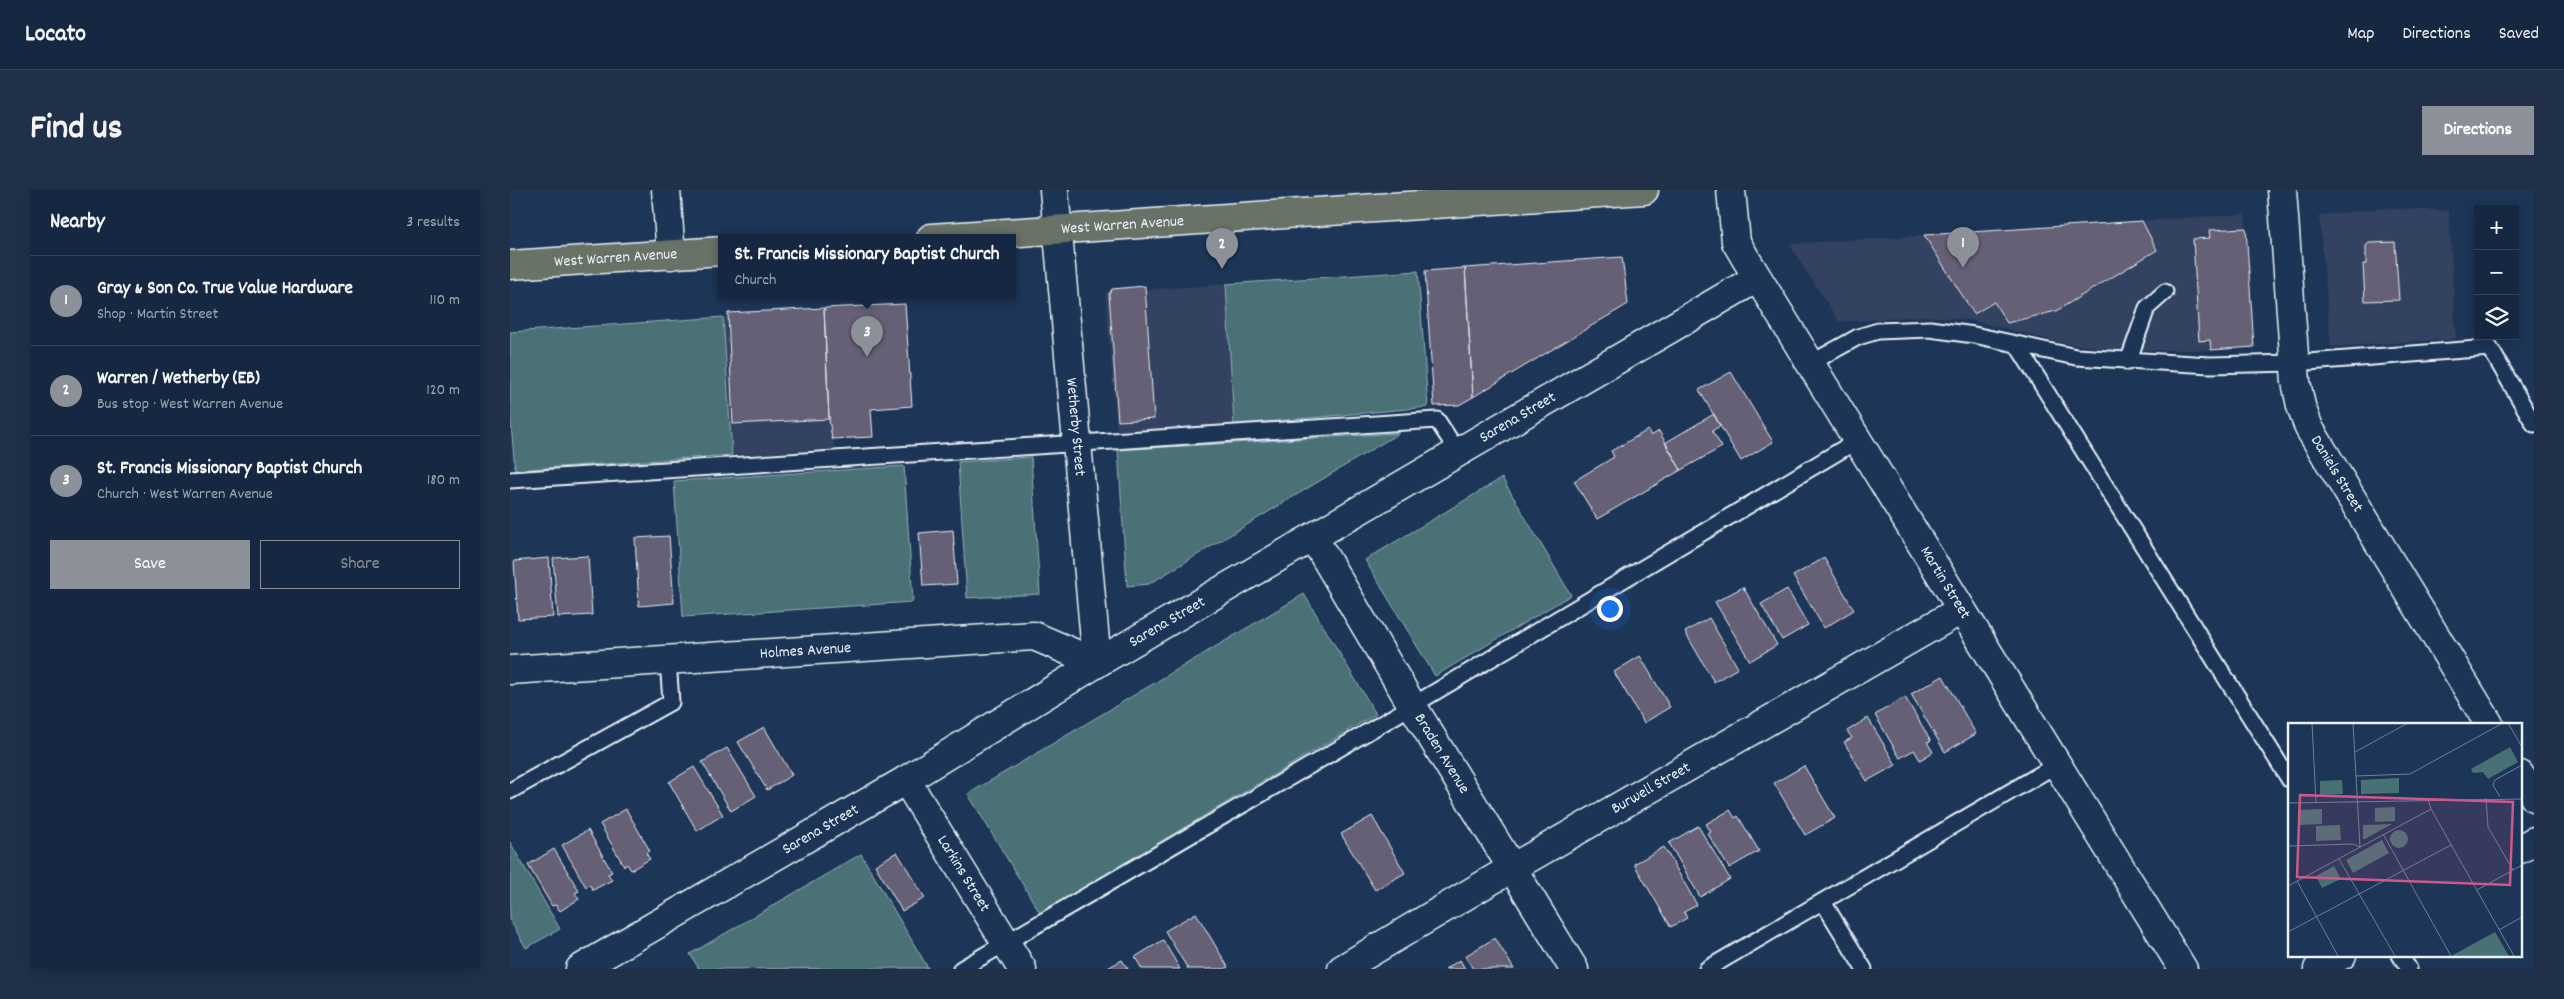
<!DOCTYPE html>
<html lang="en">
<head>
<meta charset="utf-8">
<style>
  :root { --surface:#162841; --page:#1f3048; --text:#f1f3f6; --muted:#9ea6b1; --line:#35445a; --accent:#8c9099 }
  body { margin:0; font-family:Dekko,sans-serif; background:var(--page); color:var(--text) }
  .controls { position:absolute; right:15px; top:15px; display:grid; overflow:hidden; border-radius:0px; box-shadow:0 2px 12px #0003 }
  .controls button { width:45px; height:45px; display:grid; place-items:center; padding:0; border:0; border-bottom:1px solid var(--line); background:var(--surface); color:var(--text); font:25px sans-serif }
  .you { position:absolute; left:1099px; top:418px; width:18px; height:18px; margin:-12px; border:4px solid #fff; border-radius:50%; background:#1a73e8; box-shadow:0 0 0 8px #1a73e833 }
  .badge { display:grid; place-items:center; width:32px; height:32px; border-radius:50%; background:var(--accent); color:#fff; font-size:16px; font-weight:700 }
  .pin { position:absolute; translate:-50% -41px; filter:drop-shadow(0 1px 2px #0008) }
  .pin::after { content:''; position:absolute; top:26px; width:18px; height:15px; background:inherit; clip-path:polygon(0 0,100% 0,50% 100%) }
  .popup { position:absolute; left:208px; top:44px; width:298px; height:65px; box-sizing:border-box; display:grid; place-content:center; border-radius:0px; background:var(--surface); filter:drop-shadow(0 1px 4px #0005); font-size:16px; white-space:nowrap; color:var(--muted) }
  .popup b { font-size:19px; color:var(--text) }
  .popup::after { content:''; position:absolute; left:50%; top:100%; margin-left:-10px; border:10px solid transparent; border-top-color:var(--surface) }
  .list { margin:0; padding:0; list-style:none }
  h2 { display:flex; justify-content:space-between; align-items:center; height:65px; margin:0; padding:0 20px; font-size:21px }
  h2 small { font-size:16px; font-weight:400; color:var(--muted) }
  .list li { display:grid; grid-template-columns:32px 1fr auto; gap:15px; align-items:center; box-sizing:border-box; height:90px; padding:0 20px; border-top:1px solid var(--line) }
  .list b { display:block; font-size:19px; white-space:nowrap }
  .list p { margin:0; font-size:16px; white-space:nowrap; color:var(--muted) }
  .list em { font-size:16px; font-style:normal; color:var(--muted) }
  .actions { display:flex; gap:10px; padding:15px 20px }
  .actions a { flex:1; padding:11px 0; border:1px solid var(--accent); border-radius:0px; text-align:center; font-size:18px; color:var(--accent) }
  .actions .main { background:var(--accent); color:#fff }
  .icon { flex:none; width:28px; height:28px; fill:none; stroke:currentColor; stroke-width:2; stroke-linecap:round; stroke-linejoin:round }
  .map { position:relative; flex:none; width:2024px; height:779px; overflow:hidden; border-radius:0px }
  header { display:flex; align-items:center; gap:30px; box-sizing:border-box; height:70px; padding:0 25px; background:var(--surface); border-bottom:1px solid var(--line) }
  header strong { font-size:24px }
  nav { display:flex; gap:28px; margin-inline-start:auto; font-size:18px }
  .intro { display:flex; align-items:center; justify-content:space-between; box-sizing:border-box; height:120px; padding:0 30px }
  h1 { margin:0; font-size:35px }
  .button { padding:12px 22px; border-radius:0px; background:var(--accent); color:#fff; font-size:18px; font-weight:700 }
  main { display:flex; gap:30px; padding:0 30px }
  aside { flex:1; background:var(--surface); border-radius:0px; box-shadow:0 2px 12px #0003 }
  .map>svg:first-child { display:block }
  .built { fill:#334260 }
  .green { fill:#487176; stroke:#98b1b7 }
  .building { fill:#656074; stroke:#e8f1f8 }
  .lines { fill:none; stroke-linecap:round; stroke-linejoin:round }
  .service-casing { stroke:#e8f1f8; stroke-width:19 }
  .minor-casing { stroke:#e8f1f8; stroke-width:31 }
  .primary-casing { stroke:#e8f1f8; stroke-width:31 }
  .service { stroke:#1d3557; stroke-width:15 }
  .minor { stroke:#1d3557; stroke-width:28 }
  .primary { stroke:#697266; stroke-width:28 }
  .labels { text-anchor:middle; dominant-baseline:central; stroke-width:5; stroke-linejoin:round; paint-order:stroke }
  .street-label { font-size:16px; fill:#e8f1f8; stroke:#1d3557 }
  .inset-road { fill:none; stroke:#6e8097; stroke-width:1 }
  .view { fill:#cd598a; fill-opacity:0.15; stroke:#cd598a; stroke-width:2.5 }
  .inset-edge { fill:none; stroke:#e8f1f8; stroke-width:2.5 }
</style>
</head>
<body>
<header>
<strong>Locato</strong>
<nav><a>Map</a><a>Directions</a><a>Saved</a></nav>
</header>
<div class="intro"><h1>Find us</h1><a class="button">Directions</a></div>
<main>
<aside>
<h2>Nearby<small>3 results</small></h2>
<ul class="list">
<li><span class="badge">1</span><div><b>Gray &amp; Son Co. True Value Hardware</b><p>Shop · Martin Street</p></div><em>110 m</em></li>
<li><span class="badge">2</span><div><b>Warren / Wetherby (EB)</b><p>Bus stop · West Warren Avenue</p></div><em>120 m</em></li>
<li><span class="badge">3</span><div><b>St. Francis Missionary Baptist Church</b><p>Church · West Warren Avenue</p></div><em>180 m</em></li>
</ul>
<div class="actions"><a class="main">Save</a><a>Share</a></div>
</aside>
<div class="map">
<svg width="2024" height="779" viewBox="0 0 2024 779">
  <rect width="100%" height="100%" fill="#1d3557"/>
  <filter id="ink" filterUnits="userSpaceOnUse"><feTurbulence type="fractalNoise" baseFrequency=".02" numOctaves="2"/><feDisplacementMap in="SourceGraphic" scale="10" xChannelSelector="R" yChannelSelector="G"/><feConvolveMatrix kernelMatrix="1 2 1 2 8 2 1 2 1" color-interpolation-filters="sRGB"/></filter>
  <g filter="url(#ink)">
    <path class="built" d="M1875,18L1939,21L1946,149L1821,157L1809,25Z
      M1735,24L1744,157L1701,160H1612L1557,154L1460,130L1414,126L1329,132L1279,54Z
      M716,94L724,235L607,242L595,103Z
      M316,120L325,259L222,265L213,127Z"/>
    <path class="green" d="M908,81L918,217L724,235L716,94Z
      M213,127L222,265L5,280L0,222V142Z
      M889,243L639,394L617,396L608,260Z
      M521,267L530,404L457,408L448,272Z
      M394,276L403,412L173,427L164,291Z
      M992,288L1061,405L925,486L855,370Z
      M794,404L866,524L530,723L458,604Z
      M0,652L50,739L16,758L0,730Z
      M351,664L418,778L189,779L180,764Z"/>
    <path class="building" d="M1632,31L1647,60L1546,121L1497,133L1484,112L1464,124L1414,45Z
      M1736,38L1744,157L1701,160L1700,150L1689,151L1683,49L1700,48L1699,40Z
      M1885,52L1889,110L1855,111L1853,74H1856V56L1859,53Z
      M1112,67L1118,114L963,207L955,78Z
      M955,78L963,207L949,215L924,216L915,81Z
      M635,96L644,229L608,231L599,104L602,99Z
      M395,114L402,216L361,219L363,247L322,249L319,229L314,118Z
      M314,118L319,229L223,234L218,123Z
      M1221,182L1263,252L1231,271L1189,200Z
      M1204,224L1210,236L1202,241L1212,257L1171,280L1155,253Z
      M1138,240L1141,246L1149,241L1171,280L1087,329L1064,291L1104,267L1101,261Z
      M443,340L447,394L413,396L409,343Z
      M159,346L164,413L129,416L125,348Z
      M78,366L82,425L48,427L43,368Z
      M39,368L43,427L8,429L4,371Z
      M1314,368L1344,420L1314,438L1283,386Z
      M1233,397L1267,455L1240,471L1205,412Z
      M1277,399L1298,435L1272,450L1251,414Z
      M1199,428L1228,478L1204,492L1175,442Z
      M1130,466L1160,517L1134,533L1104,482Z
      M1433,486L1466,544L1435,562L1401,504Z
      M1395,507L1421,551L1417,552L1423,562L1410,570L1404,560L1390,568L1365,525Z
      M1358,528L1386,575L1357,591L1334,552L1342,548L1337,541Z
      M254,537L282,585L257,600L228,552Z
      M217,558L246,606L221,621L192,572Z
      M1294,576L1325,628L1295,645L1264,593Z
      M184,577L213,625L187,641L159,592Z
      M116,619L140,661L136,663L140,669L121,680L117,674L114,676L90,634Z
      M1220,620L1225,628L1228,626L1249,661L1219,678L1198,644L1201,642L1196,634Z
      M862,626L895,683L865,700L831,644Z
      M1188,636L1220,689L1190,707L1159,653Z
      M78,640L102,682L98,684L102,690L83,700L80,695L76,697L52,655Z
      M1154,657L1187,715L1174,722L1177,728L1161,737L1124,674Z
      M44,659L69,701L65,703L69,709L50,721L46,715L42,716L18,675Z
      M387,662L415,708L392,721L365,675Z
      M686,723L718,777L714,779H678L655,741Z
      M985,748L1004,779H963L955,766Z
      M653,750L670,779H632L625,767Z
      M612,770L618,779H596Z
      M950,770L955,779H935Z"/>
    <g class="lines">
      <g class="service-casing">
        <path id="service" d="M1507,155L1779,589
          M1618,172L1637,118L1655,102
          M1301,173L1348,147L1368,141L1420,139L1464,145L1566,167L1700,175L1785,173L1980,158L2024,234
          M0,290L927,230L948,262
          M0,601L161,512L158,470
          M1313,712L1354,779
          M1890,765L1899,779
          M451,779L878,530L1348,250
          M1197,779L1546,575"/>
      </g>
      <g class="minor-casing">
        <g id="minor">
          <path d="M156,0L161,65"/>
          <path id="s1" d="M544,0L587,473"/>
          <path id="s2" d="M1221,0L1226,52L1236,69L1673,779"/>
          <path id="s3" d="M1772,0L1786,192L1791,216L1799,238L1979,534"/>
          <path id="s4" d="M803,347L902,515L1064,779"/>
          <path id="s5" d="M0,480L524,446L587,473"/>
          <path d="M2010,585L2024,607"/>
          <path id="s6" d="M396,590L512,779"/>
          <path d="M2010,659L2024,651"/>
          <path id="s7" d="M70,779L396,590L587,473L1247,88"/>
          <path id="s8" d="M832,779L1002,678L1451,420"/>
          <path d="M1808,779L1832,765"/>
        </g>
      </g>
      <g class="primary-casing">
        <g id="primary">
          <path id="s9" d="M421,48L1134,0"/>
          <path id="s10" d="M0,75L212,61"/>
        </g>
      </g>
      <use href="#service" class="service"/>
      <use href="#minor" class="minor"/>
      <use href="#primary" class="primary"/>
    </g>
  </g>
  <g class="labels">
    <g class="street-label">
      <text stroke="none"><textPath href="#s9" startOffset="192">West Warren Avenue</textPath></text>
      <text stroke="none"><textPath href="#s10" startOffset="106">West Warren Avenue</textPath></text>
      <text stroke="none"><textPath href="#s7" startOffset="1088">Sarena Street</textPath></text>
      <text stroke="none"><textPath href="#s1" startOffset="238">Wetherby Street</textPath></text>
      <text stroke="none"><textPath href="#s3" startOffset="294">Daniels Street</textPath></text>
      <text stroke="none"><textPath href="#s2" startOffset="452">Martin Street</textPath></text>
      <text stroke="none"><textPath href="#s7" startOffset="682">Sarena Street</textPath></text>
      <text stroke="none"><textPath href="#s5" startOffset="296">Holmes Avenue</textPath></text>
      <text stroke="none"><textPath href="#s4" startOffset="252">Braden Avenue</textPath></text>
      <text stroke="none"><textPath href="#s8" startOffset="358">Burwell Street</textPath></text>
      <text stroke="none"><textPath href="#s7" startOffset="278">Sarena Street</textPath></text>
      <text stroke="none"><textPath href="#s6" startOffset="110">Larkins Street</textPath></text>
    </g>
  </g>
  <g transform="translate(1778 533)">
    <rect width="234" height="234" fill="#1d3557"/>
    <path d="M222,24L230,39L200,56L195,49L185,50L183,46ZM111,55V70L73,71V57ZM54,57L55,71L32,72V58ZM107,84V98L87,99V85ZM34,86V101L11,102L10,87ZM104,101L77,116H75V102ZM52,102L53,117L28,118V103ZM102 116a9 9 0 1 1 18 0a9 9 0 1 1-18 0ZM94,117L101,130L65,150L58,137ZM46,143L53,156L34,165L28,153ZM207,209L221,233H165V232Z" fill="#487176"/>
    <path class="inset-road" d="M24,0L28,79M65,0L72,124M220,0L234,24M67,29L120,0M68,53L122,51L215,0M212,74L205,62L207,57L234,42M198,75L200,104L225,147M140,76L143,86L226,233M0,80L234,76M95,111L163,233M0,123L65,121L72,124M51,136L107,233M9,158L50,233M0,163L143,86M189,167L234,142M211,207L234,194M0,209L163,122"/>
    <path class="view" d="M12,72L225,79L222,162L9,154Z"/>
    <rect width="234" height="234" class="inset-edge"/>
  </g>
</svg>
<div class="controls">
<button>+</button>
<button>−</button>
<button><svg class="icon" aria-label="layers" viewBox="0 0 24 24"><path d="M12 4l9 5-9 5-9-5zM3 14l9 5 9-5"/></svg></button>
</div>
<div class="you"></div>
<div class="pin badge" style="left:1453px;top:78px">1</div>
<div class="pin badge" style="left:712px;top:79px">2</div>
<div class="pin badge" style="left:357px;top:167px">3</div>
<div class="popup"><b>St. Francis Missionary Baptist Church</b>Church</div>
</div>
</main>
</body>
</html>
